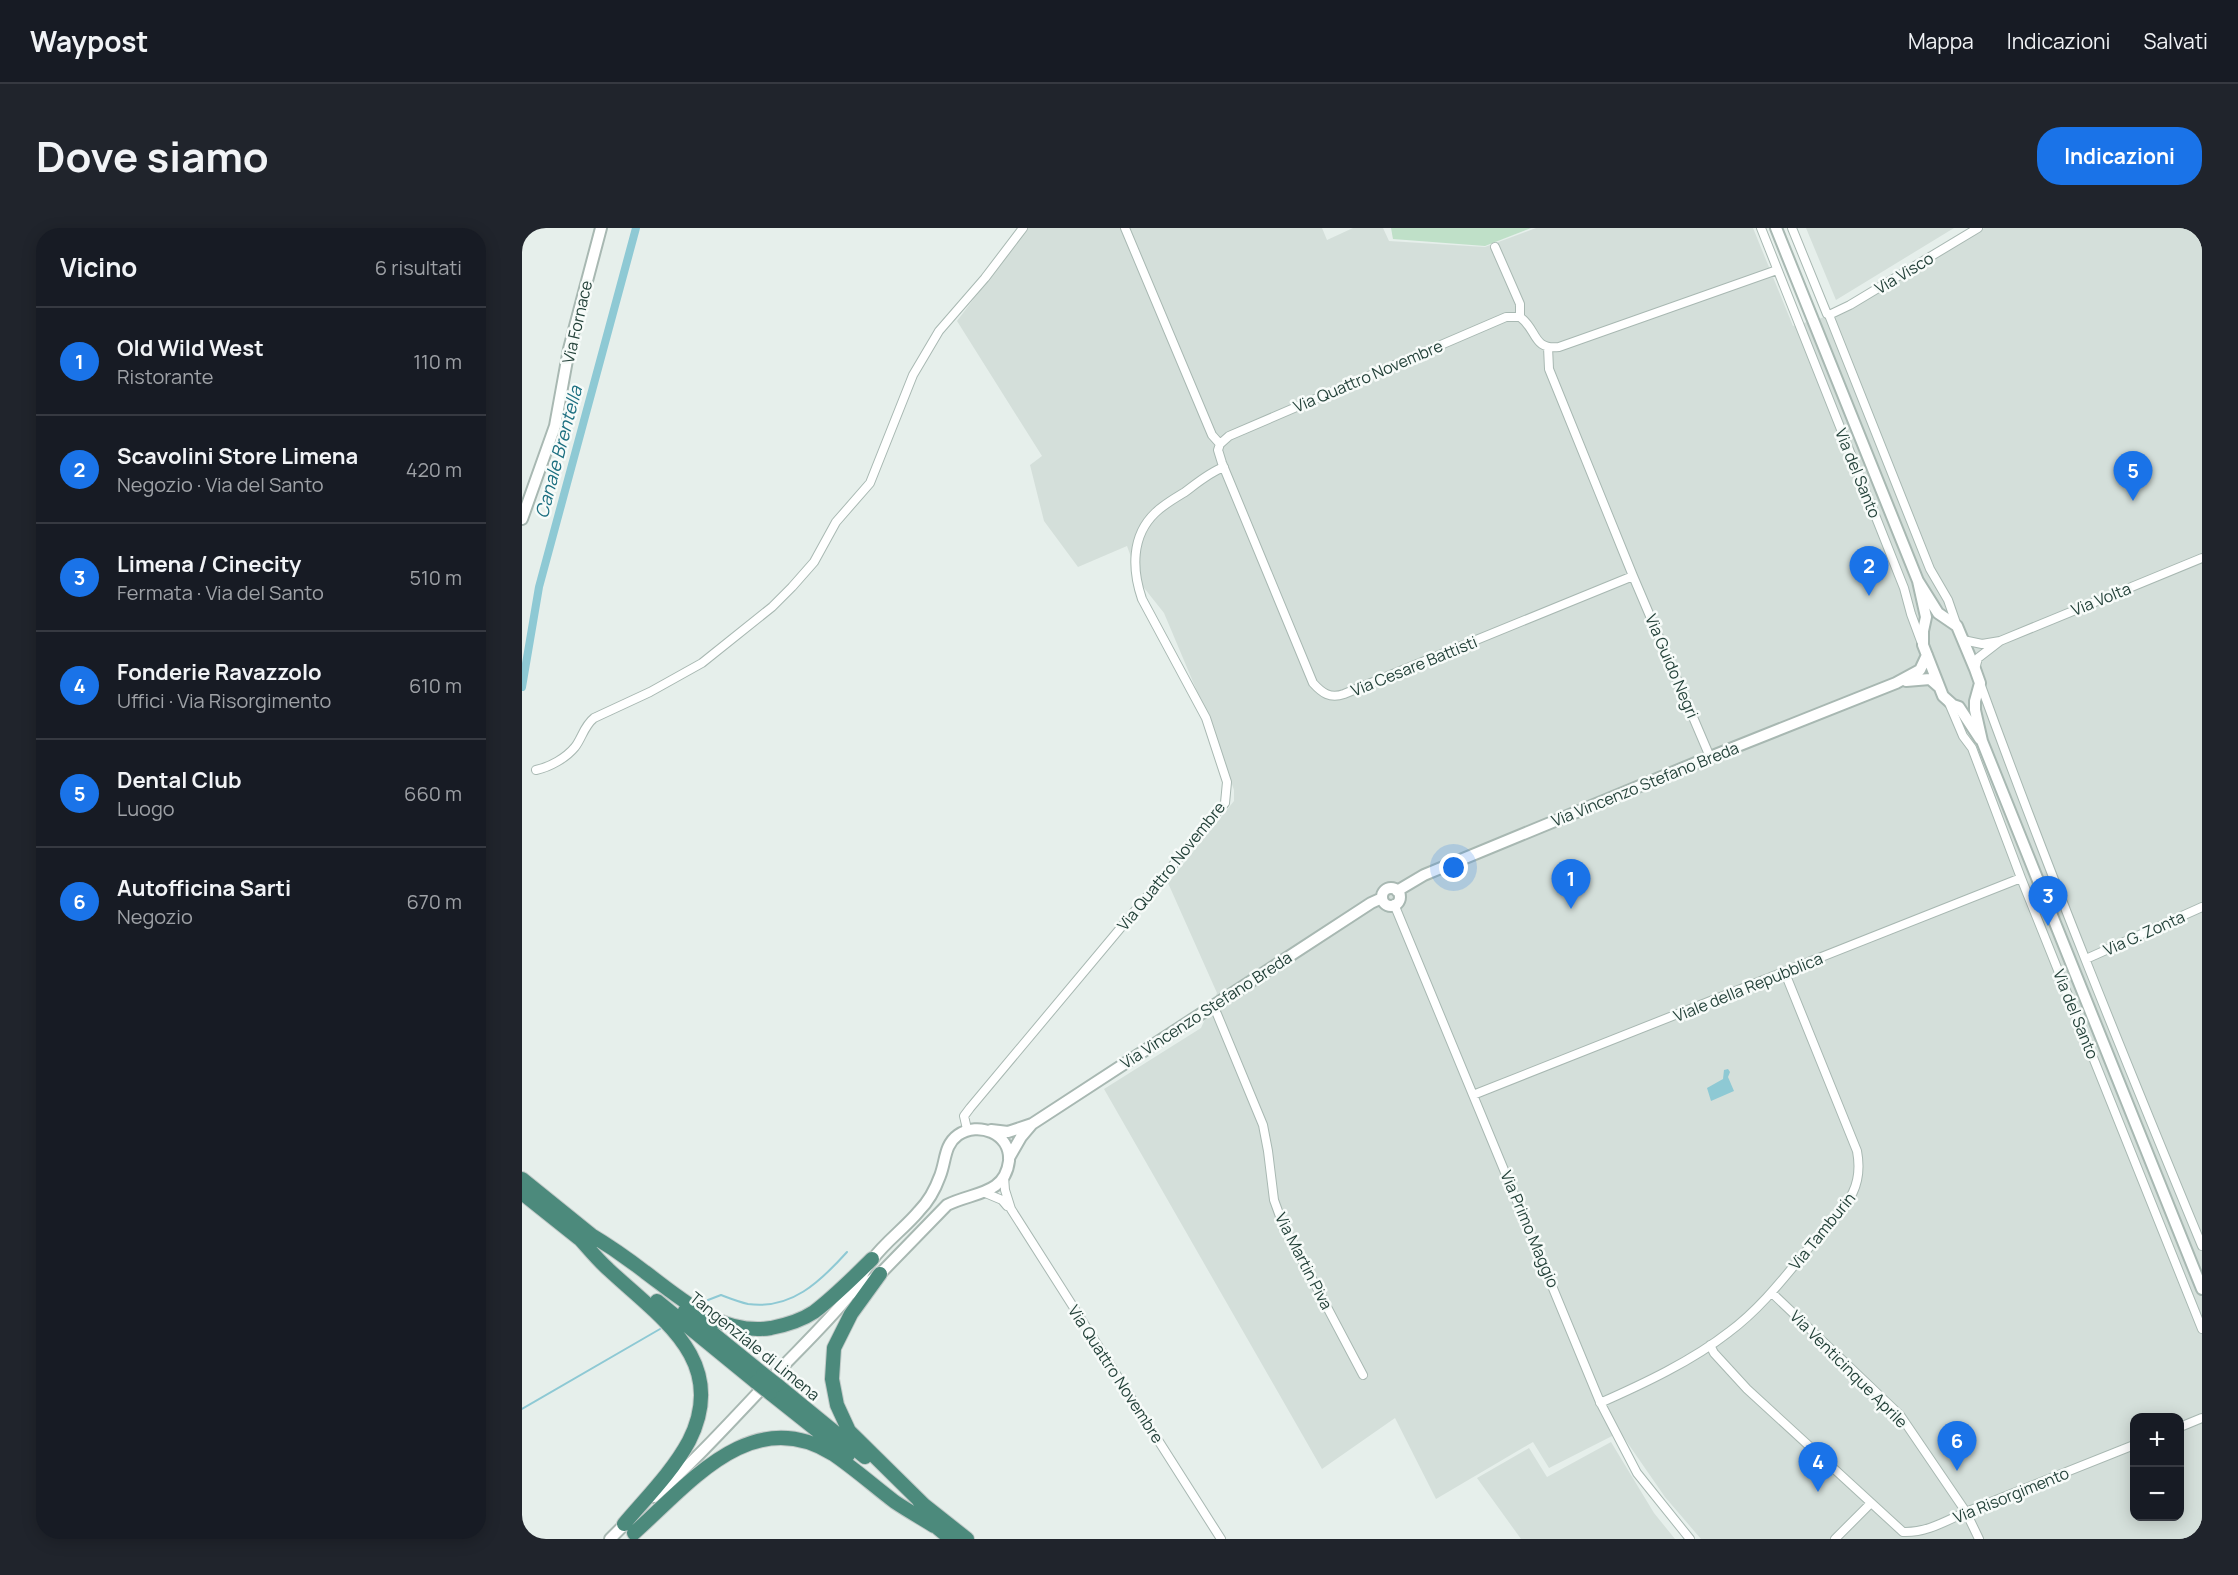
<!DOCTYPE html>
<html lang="it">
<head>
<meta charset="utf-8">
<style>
  :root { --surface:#171b24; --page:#20242c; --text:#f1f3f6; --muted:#9ea1a6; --line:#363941; --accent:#1a73e8 }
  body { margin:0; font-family:Manrope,sans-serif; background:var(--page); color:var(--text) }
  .controls { position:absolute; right:18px; bottom:18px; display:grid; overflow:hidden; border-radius:12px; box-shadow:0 3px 15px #0003 }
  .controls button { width:54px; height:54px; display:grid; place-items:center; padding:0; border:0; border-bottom:2px solid var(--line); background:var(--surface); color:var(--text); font:30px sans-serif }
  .you { position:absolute; left:932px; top:640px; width:21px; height:21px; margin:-15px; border:4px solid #fff; border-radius:50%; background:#1a73e8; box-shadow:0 0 0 9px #1a73e833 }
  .badge { display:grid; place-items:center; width:39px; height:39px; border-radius:50%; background:var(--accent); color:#fff; font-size:20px; font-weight:700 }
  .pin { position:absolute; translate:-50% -50px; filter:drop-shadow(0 2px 3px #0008) }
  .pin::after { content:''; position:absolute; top:32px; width:21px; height:18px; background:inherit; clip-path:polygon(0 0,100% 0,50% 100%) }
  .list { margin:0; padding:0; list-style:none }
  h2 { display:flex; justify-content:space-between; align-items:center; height:78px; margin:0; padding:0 24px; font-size:26px }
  h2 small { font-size:20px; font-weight:400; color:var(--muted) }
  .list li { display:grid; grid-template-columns:39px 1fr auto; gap:18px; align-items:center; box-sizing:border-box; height:108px; padding:0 24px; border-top:2px solid var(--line) }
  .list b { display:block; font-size:22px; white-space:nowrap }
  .list p { margin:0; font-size:20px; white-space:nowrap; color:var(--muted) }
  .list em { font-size:20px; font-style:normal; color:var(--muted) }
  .map { position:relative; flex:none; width:1680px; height:1311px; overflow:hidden; border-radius:24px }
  header { display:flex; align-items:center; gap:36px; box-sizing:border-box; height:84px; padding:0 30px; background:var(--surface); border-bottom:2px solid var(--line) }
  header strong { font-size:28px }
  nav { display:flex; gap:33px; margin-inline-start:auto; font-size:21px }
  .intro { display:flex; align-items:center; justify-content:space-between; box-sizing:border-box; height:144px; padding:0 36px }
  h1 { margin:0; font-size:42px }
  .button { padding:15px 27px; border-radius:24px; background:var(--accent); color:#fff; font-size:21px; font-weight:700 }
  main { display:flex; gap:36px; padding:0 36px }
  aside { flex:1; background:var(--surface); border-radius:24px; box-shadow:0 3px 15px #0003 }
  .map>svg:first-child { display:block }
  .built { fill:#d4dfda; fill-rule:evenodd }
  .green { fill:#bfe0c8 }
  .water { fill:#8ec9d4 }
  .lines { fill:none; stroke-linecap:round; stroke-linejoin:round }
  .stream { stroke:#8ec9d4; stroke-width:2 }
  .canal { stroke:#8ec9d4; stroke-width:8 }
  .minor-casing { stroke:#a8b8b2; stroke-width:10 }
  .tertiary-casing { stroke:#a8b8b2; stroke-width:14 }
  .trunk-casing { stroke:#c2cac8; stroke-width:16 }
  .minor { stroke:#fff; stroke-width:8 }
  .tertiary { stroke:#fff; stroke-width:10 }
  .trunk { stroke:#4c8a7c; stroke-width:14 }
  .trunk-bridge-casing { stroke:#c2cac8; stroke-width:16; stroke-linecap:butt }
  .trunk-bridge { stroke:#4c8a7c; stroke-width:14 }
  .labels { text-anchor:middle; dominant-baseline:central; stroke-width:5; stroke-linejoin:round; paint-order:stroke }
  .street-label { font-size:16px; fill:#24423a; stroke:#f7fbf9 }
  .water-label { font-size:18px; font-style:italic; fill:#1c6f80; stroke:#f7fbf9 }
</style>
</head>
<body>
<header>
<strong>Waypost</strong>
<nav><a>Mappa</a><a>Indicazioni</a><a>Salvati</a></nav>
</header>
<div class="intro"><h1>Dove siamo</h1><a class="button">Indicazioni</a></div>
<main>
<aside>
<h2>Vicino<small>6 risultati</small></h2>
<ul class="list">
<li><span class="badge">1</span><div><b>Old Wild West</b><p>Ristorante</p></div><em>110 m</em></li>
<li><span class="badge">2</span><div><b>Scavolini Store Limena</b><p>Negozio · Via del Santo</p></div><em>420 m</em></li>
<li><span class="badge">3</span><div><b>Limena / Cinecity</b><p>Fermata · Via del Santo</p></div><em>510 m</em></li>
<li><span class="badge">4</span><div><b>Fonderie Ravazzolo</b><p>Uffici · Via Risorgimento</p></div><em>610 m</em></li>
<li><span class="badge">5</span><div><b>Dental Club</b><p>Luogo</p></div><em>660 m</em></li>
<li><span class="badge">6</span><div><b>Autofficina Sarti</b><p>Negozio</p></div><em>670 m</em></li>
</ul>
</aside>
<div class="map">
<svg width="1680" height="1311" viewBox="0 0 1680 1311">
  <rect width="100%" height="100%" fill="#e6efeb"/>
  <path class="built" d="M505,0H800L805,12L831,0H861L867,13L963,19L1014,0H1231L1271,98L1317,85L1462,0H1680V1311H1179L1143,1269L1098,1204L1027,1240L1011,1214L914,1271L873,1190L800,1241L582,861L679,800L695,765L646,655L712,573V562L693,506L642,385L619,356L605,318L556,339L522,293L508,237L520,228L435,93ZM1612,1190H1658V1288H1612Z
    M1284,0H1432L1314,72Z
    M1089,1214L1132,1285L1153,1311H999L955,1250L1007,1220L1025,1249Z"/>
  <path class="green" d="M869,0H1009L963,18L871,11Z"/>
  <path class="water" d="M1206,841L1208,844L1206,849L1212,863L1189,873L1185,860L1201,851L1202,842Z"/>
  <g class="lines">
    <path class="stream" d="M186,1072L199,1067C207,1070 217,1074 226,1076C269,1082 298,1054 325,1024
      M0,1181L138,1101"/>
    <path class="canal" d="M0,459L17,359L114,0"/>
    <g class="minor-casing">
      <path id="minor" d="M603,0L690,207L698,216
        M1239,0L1382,360L1389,386L1399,413
        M1270,0L1305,86L1307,87L1408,341L1426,372L1435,398
        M973,19L998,76V89
        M1307,87L1328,77L1456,0
        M998,89C1016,102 1010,122 1037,119L1255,42
        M1026,119L1027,141L1111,348L1188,529
        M698,216L696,222L700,235L791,455C800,465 808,471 822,466L1111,348
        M698,216L707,208L984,89H998
        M1441,412L1460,416L1478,413L1680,330
        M1453,441L1456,430L1478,413
        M1458,455C1527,645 1603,832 1680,1018
        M1427,475L1441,508L1450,520L1499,650L1680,1101
        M14,542C28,539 44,530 53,519C60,510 62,498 72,490L128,464L180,435L250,379L270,359L292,334L314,294L348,255L391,147L417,103L463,50L501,0
        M872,676L1078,1174L1115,1245L1168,1311
        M1564,731L1680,679
        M690,778L695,786L741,897L746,923L752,972L760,994L841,1147
        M951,867L1499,650
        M445,901L442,888L448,880L703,575L705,554L684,490L620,371C610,342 609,308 633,285C641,277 653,270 663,264C675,255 688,244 702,239
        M482,949L483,962L489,981L699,1311
        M461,964L480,972L485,978
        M1250,1065L1378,1187L1444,1284L1457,1311
        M1188,1117L1192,1125L1225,1161L1381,1304C1404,1305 1424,1293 1444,1284L1612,1217
        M1078,1175C1121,1156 1170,1133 1207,1104C1242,1078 1267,1043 1295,1010C1319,981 1343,965 1335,923L1263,745
        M1658,1199L1680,1190
        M1313,1311L1348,1276"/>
    </g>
    <g class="tertiary-casing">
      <path id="tertiary" d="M1254,0L1396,353L1404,389L1401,403V417L1421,468L1431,477L1437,479L1458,511
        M0,291L33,198L47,121L79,0
        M1396,353L1416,385L1435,398L1453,441L1458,455L1453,473V482L1460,513L1680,1061
        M1384,453L1408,451L1416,458
        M860 669a9 9 0 1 1 18 0a9 9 0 1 1-18 0Z
        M875,663L902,647L1188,529L1374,455L1398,442L1405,427
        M469,902L486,904L510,896L849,675L860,670
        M487,930L499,909L510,896
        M132,1269C173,1233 210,1192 247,1153C273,1125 301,1099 325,1070C335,1058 341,1044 350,1032C363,1014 383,1000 397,983C406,974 414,959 418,948C424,933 422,917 436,907C456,893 489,905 487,933C483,967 451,964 425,977L358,1046L326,1068
        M88,1311L107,1292"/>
    </g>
    <g class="trunk-casing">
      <path id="trunk" d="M0,951L73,1010
        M0,965L64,1016
        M66,1005C86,1017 105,1030 123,1044C161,1072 199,1108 249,1100C264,1097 280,1092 292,1084C313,1068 332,1049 350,1031
        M58,1011C67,1021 76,1032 86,1041C137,1089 208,1132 167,1213C151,1243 124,1270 102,1296
        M358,1046L329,1086L312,1120L310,1151L315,1177L327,1203L403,1278
        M135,1073L234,1154
        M163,1083L241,1146
        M255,1157L343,1229
        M248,1165L326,1227
        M397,1273L445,1311
        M406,1292L429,1311
        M112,1305C167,1256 230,1175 311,1226C333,1241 352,1258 373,1274C385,1282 399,1290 412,1298"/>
    </g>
    <use href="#minor" class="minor"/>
    <use href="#tertiary" class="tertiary"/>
    <use href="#trunk" class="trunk"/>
    <g class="trunk-bridge-casing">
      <path id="trunk-bridge" d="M241,1146L255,1157
        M234,1154L248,1165"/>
    </g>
    <use href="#trunk-bridge" class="trunk-bridge"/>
  </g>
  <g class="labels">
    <g class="street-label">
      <text transform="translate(1382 45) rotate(-31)">Via Visco</text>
      <text transform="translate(55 94) rotate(-77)">Via Fornace</text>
      <text transform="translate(846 148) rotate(-23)">Via Quattro Novembre</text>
      <text transform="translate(1336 245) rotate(68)">Via del Santo</text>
      <text transform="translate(1579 371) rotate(-22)">Via Volta</text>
      <text transform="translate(892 438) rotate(-22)">Via Cesare Battisti</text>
      <text transform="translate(1150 438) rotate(67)">Via Guido Negri</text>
      <text transform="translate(1123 556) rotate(-22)">Via Vincenzo Stefano Breda</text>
      <text transform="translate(649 638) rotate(-51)">Via Quattro Novembre</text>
      <text transform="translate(1622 705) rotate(-24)">Via G. Zonta</text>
      <text transform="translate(1226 759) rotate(-22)">Viale della Repubblica</text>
      <text transform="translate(684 782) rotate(-33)">Via Vincenzo Stefano Breda</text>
      <text transform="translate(1554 786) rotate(68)">Via del Santo</text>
      <text transform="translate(1008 1001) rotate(67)">Via Primo Maggio</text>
      <text transform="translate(1300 1003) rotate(-51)">Via Tamburin</text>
      <text transform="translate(782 1033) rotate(63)">Via Martin Piva</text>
      <text transform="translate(233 1118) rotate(39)">Tangenziale di Limena</text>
      <text transform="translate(1327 1141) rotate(45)">Via Venticinque Aprile</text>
      <text transform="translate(594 1146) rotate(57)">Via Quattro Novembre</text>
      <text transform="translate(1489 1267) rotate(-22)">Via Risorgimento</text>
    </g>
    <g class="water-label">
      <text transform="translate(36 224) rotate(-75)">Canale Brentella</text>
    </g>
  </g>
</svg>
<div class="controls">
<button>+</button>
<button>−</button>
</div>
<div class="you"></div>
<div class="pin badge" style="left:1049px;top:681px">1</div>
<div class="pin badge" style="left:1347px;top:368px">2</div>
<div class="pin badge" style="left:1526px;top:698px">3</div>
<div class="pin badge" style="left:1296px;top:1264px">4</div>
<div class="pin badge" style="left:1611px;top:273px">5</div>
<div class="pin badge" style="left:1435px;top:1243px">6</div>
</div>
</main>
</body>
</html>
